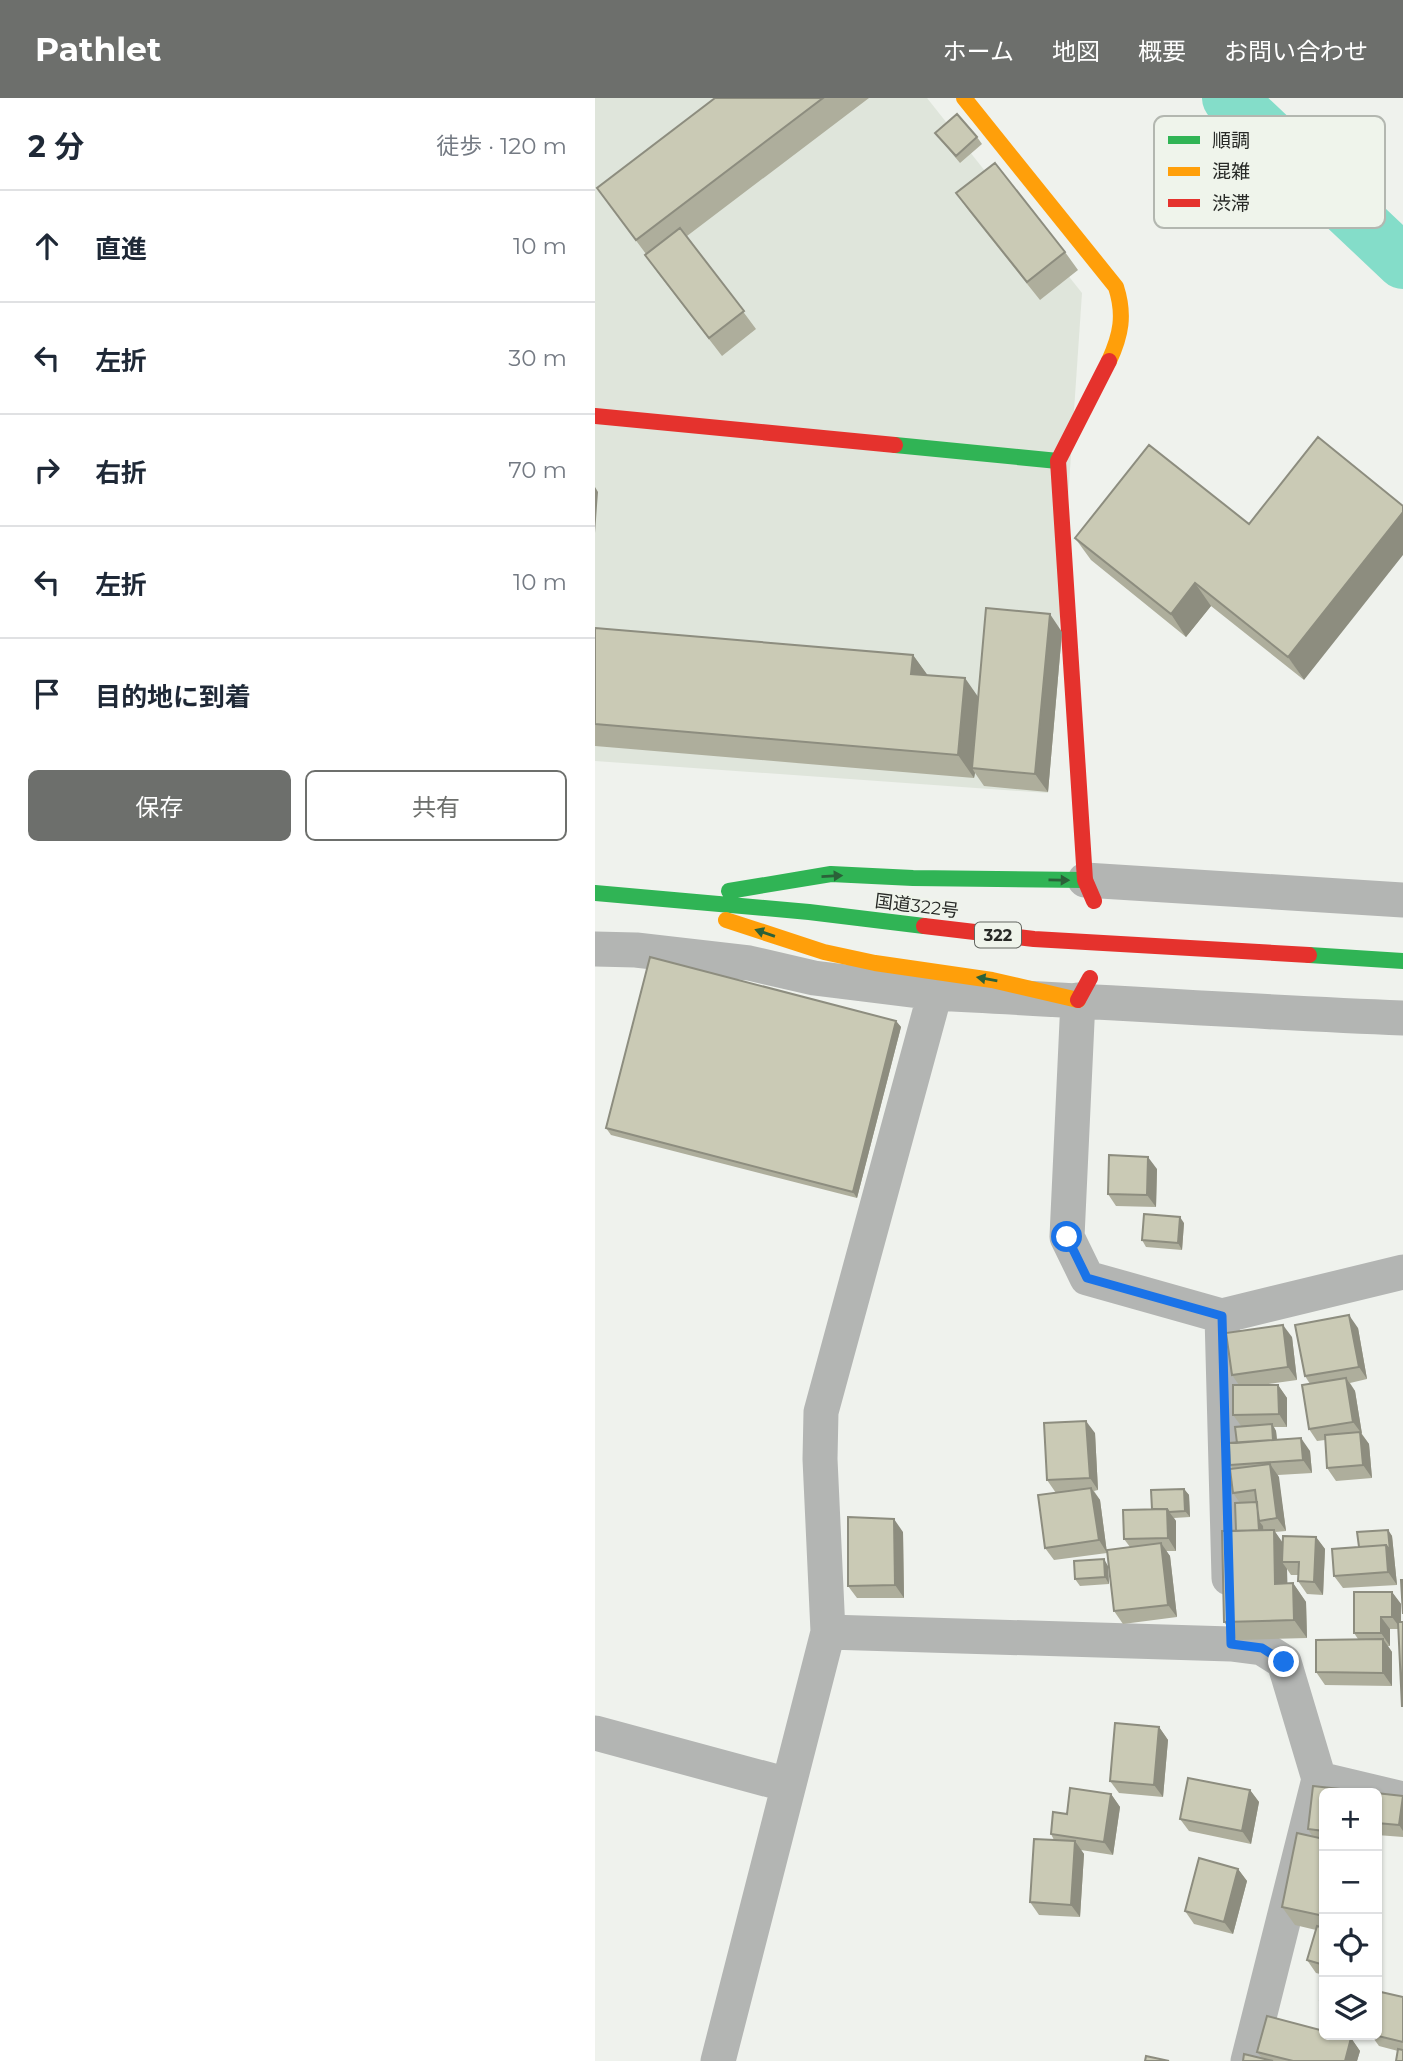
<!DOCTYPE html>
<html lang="ja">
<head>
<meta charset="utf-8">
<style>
  :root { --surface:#fff; --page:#f6f6f7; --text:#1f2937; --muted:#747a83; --line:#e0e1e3; --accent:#6d6f6c }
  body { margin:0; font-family:Montserrat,"Noto Sans JP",sans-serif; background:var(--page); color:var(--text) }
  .controls { position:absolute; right:21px; bottom:21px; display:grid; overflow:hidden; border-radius:10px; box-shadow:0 2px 5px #0004 }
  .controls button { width:63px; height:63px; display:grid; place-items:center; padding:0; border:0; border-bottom:2px solid var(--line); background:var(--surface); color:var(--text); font:35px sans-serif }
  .stop { position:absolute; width:21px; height:21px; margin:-16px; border:5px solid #1a73e8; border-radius:50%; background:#fff }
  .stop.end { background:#1a73e8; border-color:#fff; box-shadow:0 2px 7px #0008 }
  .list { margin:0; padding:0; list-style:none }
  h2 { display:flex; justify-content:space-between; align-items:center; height:91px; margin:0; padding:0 28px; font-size:30px }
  h2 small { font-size:23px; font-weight:400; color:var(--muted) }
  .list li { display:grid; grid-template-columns:46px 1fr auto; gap:21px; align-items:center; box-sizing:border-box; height:112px; padding:0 28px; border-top:2px solid var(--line) }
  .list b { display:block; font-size:26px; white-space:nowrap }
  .list em { font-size:23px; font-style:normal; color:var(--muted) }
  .actions { display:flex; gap:14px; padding:21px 28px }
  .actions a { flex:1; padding:16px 0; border:2px solid var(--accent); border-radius:10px; text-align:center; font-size:24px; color:var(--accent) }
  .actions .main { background:var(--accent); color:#fff }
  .icon { flex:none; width:38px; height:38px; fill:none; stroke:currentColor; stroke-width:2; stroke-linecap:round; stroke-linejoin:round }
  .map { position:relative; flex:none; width:808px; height:1963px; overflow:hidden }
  header { display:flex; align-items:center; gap:42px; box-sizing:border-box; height:98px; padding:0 35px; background:var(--accent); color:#fff }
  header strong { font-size:33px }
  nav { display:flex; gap:38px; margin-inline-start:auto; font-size:24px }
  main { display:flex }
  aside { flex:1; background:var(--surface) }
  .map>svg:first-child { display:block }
  .built { fill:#dfe5db }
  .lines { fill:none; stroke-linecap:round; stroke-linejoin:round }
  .river { stroke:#84ddc9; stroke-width:54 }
  .street { stroke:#b3b5b3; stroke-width:35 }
  .fast { stroke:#30b455; stroke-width:16 }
  .slow { stroke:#ff9f0a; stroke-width:16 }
  .jam { stroke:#e5322d; stroke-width:16 }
  .wall { fill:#aeae9c }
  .shaded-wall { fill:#8d8d7f }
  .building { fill:#cacab5; stroke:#8d8d7f; stroke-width:2 }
  .oneway { fill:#2b6139 }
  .route { stroke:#1a73e8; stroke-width:9 }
  .labels { text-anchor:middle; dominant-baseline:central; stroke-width:5; stroke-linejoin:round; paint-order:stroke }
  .shield { fill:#eff4eb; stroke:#636661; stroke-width:2 }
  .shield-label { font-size:16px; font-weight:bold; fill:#272926 }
  .street-label { font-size:18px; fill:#272926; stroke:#eff4eb }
  .key { fill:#eff4eb; stroke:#b3b7b0; stroke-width:2 }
  .key-label { font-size:19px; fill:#272926 }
</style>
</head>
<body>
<header>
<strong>Pathlet</strong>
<nav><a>ホーム</a><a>地図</a><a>概要</a><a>お問い合わせ</a></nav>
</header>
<main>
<aside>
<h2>2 分<small>徒歩 · 120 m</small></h2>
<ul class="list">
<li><svg class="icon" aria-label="ahead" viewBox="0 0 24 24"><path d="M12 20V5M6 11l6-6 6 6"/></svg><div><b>直進</b></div><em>10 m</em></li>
<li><svg class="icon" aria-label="left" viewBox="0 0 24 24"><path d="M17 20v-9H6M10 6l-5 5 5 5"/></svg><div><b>左折</b></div><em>30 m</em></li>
<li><svg class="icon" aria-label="right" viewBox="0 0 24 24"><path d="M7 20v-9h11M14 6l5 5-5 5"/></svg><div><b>右折</b></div><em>70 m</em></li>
<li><svg class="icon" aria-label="left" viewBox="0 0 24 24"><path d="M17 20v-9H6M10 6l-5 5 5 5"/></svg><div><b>左折</b></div><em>10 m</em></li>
<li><svg class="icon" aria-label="arrive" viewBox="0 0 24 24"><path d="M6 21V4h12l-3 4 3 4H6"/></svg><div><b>目的地に到着</b></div></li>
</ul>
<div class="actions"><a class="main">保存</a><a>共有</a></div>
</aside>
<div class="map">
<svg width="808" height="1963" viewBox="0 0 808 1963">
  <rect width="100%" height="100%" fill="#eff2ed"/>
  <path class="built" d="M0,0H332L487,195L453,695L0,663Z"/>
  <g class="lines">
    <path class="river" d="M634,0L808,164"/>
    <path class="street" d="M490,782L808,802
      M0,851L41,852L154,865L219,880L340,895
      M483,902L472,1139L492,1180L627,1218L808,1174
      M627,1218L634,1480
      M233,1534L636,1546L667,1550L689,1564L724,1681L653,1963
      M0,1635L193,1687
      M724,1681L808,1701
      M123,1963L233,1534L225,1361L226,1314L340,895C496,903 652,914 808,920"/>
    <path class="fast" d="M300,347L463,363
      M134,793L236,776L318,780L490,782
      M0,795L214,814L329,828
      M714,857L808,863"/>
    <path class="slow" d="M369,0L521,189C530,217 526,237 514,263
      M131,822L229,854L280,865L397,882L483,902"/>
    <path class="jam" d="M0,318L300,347
      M499,803L490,782L463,363L514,263
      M329,828L439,841L714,857
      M483,902L495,880"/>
  </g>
  <path class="wall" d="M120,0H274L92,138L161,231L127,258L63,175L51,156L2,90Z
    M340,35L382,39L387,46L365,65Z
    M361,95L470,154L483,172L445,202L374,113Z
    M554,347L709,582L616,508L591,539L496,462L480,440Z
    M0,530L318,557L332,577L383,599L467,534L453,694L389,688L380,675L379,680L0,648Z
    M301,923L306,929L262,1100L16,1037L11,1030Z
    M562,1071L561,1109L521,1108L513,1096Z
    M589,1125L587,1152L551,1149L547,1142Z
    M763,1230L772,1281L755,1285L760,1293L767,1336L774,1346L777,1380L741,1383L732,1370L730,1342L722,1343L714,1331L715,1286L710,1278Z
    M697,1239L702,1282L666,1287H683L692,1300V1329H679L681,1333L682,1342L715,1353L717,1375L683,1377L691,1433L680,1434L688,1445L721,1439L730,1451L728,1497L712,1496L703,1483V1477H696L692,1471V1486L698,1485L711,1504L712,1540L642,1542L629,1524L645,1405L638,1395V1371L635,1367L647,1329L638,1317L644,1287L637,1277Z
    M500,1335L503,1392L499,1393L505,1402L512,1455L459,1462L450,1450L461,1395L452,1382Z
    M589,1391L594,1397L595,1419L579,1420L581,1423V1453H571L575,1458L582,1519L528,1526L519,1513L535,1449L529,1441L557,1411Z
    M793,1432L797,1438L802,1487L748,1490L739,1478Z
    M308,1434L309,1500H262L253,1488Z
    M513,1468L514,1486L485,1488L480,1481Z
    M797,1494L806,1506V1524H808V1610L804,1531H795V1548H793L797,1554V1588L730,1587L721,1574L763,1541L759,1535Z
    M564,1629L573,1642L568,1699L524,1695L515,1683Z
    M718,1688L808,1698V1739L782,1737V1695H729V1877L721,1875L712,1862L721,1832L700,1827L687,1809L702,1735L718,1739L713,1731Z
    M655,1692L664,1704L656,1746L594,1733L585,1721Z
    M516,1696L525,1709L518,1757L486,1752L489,1756L485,1819L444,1817L435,1804L459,1742L456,1736L472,1716Z
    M643,1771L652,1783L638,1836L599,1826L590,1813Z
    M808,1899V1963L803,1953L784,1948L776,1937H782Z
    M756,1940L765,1953L762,1963H648L667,1960L662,1954Z"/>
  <path class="shaded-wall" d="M0,389L3,394L0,435Z
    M808,414V457L709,582L693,559Z
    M600,485L616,508L591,539L576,516Z
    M455,516L467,534L453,694L440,676Z
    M318,557L334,579L316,576Z
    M370,580L386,603L377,670L380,675L379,680L363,657Z
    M301,923L306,929L262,1100L258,1094Z
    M553,1059L562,1071L561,1109L552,1097Z
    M585,1119L589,1125L587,1152L583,1145Z
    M754,1217L763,1230L772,1281L764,1269Z
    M688,1227L697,1239L702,1282L693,1269Z
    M751,1280L760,1293L767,1336L758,1324Z
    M683,1287L692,1300V1329L684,1316Z
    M491,1323L500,1335L503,1392L495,1380Z
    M677,1326L681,1333L683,1353L678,1346Z
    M765,1334L774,1346L777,1380L768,1367Z
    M706,1340L715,1353L717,1375L708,1362Z
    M675,1366L684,1379L691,1433L682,1420Z
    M496,1390L505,1402L512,1455L504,1442Z
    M589,1391L594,1397L595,1419L590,1413Z
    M662,1404L664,1423L668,1428L669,1443L664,1437Z
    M572,1411L581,1423V1453L573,1440Z
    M299,1421L308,1434L309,1500L300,1487Z
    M679,1432L691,1450L687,1464L692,1471L693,1504L680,1486Z
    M793,1432L797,1438L802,1487L793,1474L791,1447Z
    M721,1439L730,1451L728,1497L719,1484Z
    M566,1445L575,1458L582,1519L573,1507Z
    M509,1461L513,1468L514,1486L510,1479Z
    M698,1485L711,1504L712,1540L699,1522Z
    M797,1494L806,1506V1531L797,1519Z
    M786,1519L795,1531V1548L786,1535Z
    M788,1541L797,1554V1588L788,1575Z
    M564,1629L573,1642L568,1699L559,1687Z
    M655,1692L664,1704L656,1746L647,1733Z
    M516,1696L525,1709L518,1757L509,1744Z
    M808,1698V1733L804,1727Z
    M480,1743L489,1756L485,1819L476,1807Z
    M643,1771L652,1783L638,1836L629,1824Z
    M782,1850L786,1856L782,1871Z
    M756,1940L765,1953L762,1963H750Z"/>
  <path class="building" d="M120,0H228L41,142L2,90Z
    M362,16L382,39L361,58L340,35Z
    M400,65L470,154L432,184L361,95Z
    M85,130L149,213L114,240L50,157Z
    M723,339L808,408V414L693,559L600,485L576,516L480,440L554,347L654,426Z
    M391,510L455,516L440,676L377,670Z
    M0,530L318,557L316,576L370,580L363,657L0,626Z
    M55,859L301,923L258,1094L11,1030Z
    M514,1057L553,1059L552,1097L513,1096Z
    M549,1116L585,1119L583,1145L547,1142Z
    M754,1217L764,1269L710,1278L700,1227Z
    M688,1227L693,1269L637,1277L631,1235Z
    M751,1280L758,1324L714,1331L707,1287Z
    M638,1287H683L684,1316L638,1317Z
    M491,1323L495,1380L452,1382L449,1325Z
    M677,1326L678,1342L642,1345L640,1329Z
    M765,1334L768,1367L732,1370L730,1337Z
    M706,1340L708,1362L635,1367L634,1345Z
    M675,1366L682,1420L664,1423L660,1392L638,1395L635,1371Z
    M496,1390L504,1442L450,1450L443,1397Z
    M589,1391L590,1413L574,1414L572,1411H557L556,1392Z
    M662,1404L664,1432L641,1433L640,1405Z
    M572,1411L573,1440L529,1441L528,1412Z
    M253,1419L299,1421L300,1487L253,1488Z
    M679,1432L680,1486L698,1485L699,1522L629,1524L627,1433Z
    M793,1432L795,1453L791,1447L764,1449L762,1434Z
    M688,1438L721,1439L719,1484L703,1483L704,1464H687Z
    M566,1445L573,1507L519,1513L512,1452Z
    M791,1447L793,1474L739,1478L737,1451Z
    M509,1461L510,1479L480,1481L479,1463Z
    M806,1482H808V1516Z
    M759,1494H797V1519H786V1535H759Z
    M803,1524H808L807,1609Z
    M788,1541V1575L721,1574V1542Z
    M520,1625L564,1629L559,1687L515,1683Z
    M593,1680L655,1692L647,1733L585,1721Z
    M718,1688L808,1698L804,1727L782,1725V1695H729V1733L713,1731Z
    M475,1690L516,1696L509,1744L456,1736L458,1714L472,1716Z
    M702,1735L729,1741V1818L687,1809Z
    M439,1741L480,1743L476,1807L435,1804Z
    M604,1760L643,1771L629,1824L590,1813Z
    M722,1828L729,1830V1867L712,1862Z
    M729,1885V1904L725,1902Z
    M786,1894L808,1899V1944L779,1937H782V1910Z
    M672,1918L729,1933V1937H743L756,1940L750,1963H698L662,1954Z
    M803,1951L808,1952V1963H801Z
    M649,1956L678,1963H648Z
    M551,1958L574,1963H550Z"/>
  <defs><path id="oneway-solid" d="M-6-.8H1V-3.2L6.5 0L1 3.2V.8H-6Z" transform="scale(1.75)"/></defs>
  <g class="oneway">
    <use href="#oneway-solid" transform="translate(237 778) rotate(-3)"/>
    <use href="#oneway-solid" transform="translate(464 782) rotate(1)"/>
    <use href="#oneway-solid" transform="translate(170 835) rotate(-161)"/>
    <use href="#oneway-solid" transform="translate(392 881) rotate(-170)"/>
  </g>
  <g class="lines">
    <path class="route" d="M472,1139L492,1180L627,1218L636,1546L667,1550L689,1564"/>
  </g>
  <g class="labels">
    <rect class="shield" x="380" y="824.5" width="46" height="25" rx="5"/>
    <g class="shield-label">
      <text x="403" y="837">322</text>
    </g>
    <g class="street-label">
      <text transform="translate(322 808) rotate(7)">国道322号</text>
    </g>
  </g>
  <rect x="559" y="18" width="231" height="112" rx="10" class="key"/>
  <rect x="573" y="38" width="32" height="8" fill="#30b455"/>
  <rect x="573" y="69" width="32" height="9" fill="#ff9f0a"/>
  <rect x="573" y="101" width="32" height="8" fill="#e5322d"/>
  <g class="key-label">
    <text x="617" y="49">順調</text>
    <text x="617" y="80">混雑</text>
    <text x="617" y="112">渋滞</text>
  </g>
</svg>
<div class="controls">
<button>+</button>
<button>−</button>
<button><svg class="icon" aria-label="locate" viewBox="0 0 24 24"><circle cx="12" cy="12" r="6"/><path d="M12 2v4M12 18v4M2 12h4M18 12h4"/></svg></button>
<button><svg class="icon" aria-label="layers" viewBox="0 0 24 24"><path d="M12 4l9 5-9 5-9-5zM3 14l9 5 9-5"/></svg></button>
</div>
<div class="stop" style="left:472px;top:1139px"></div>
<div class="stop end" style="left:689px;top:1564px"></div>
</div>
</main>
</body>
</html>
